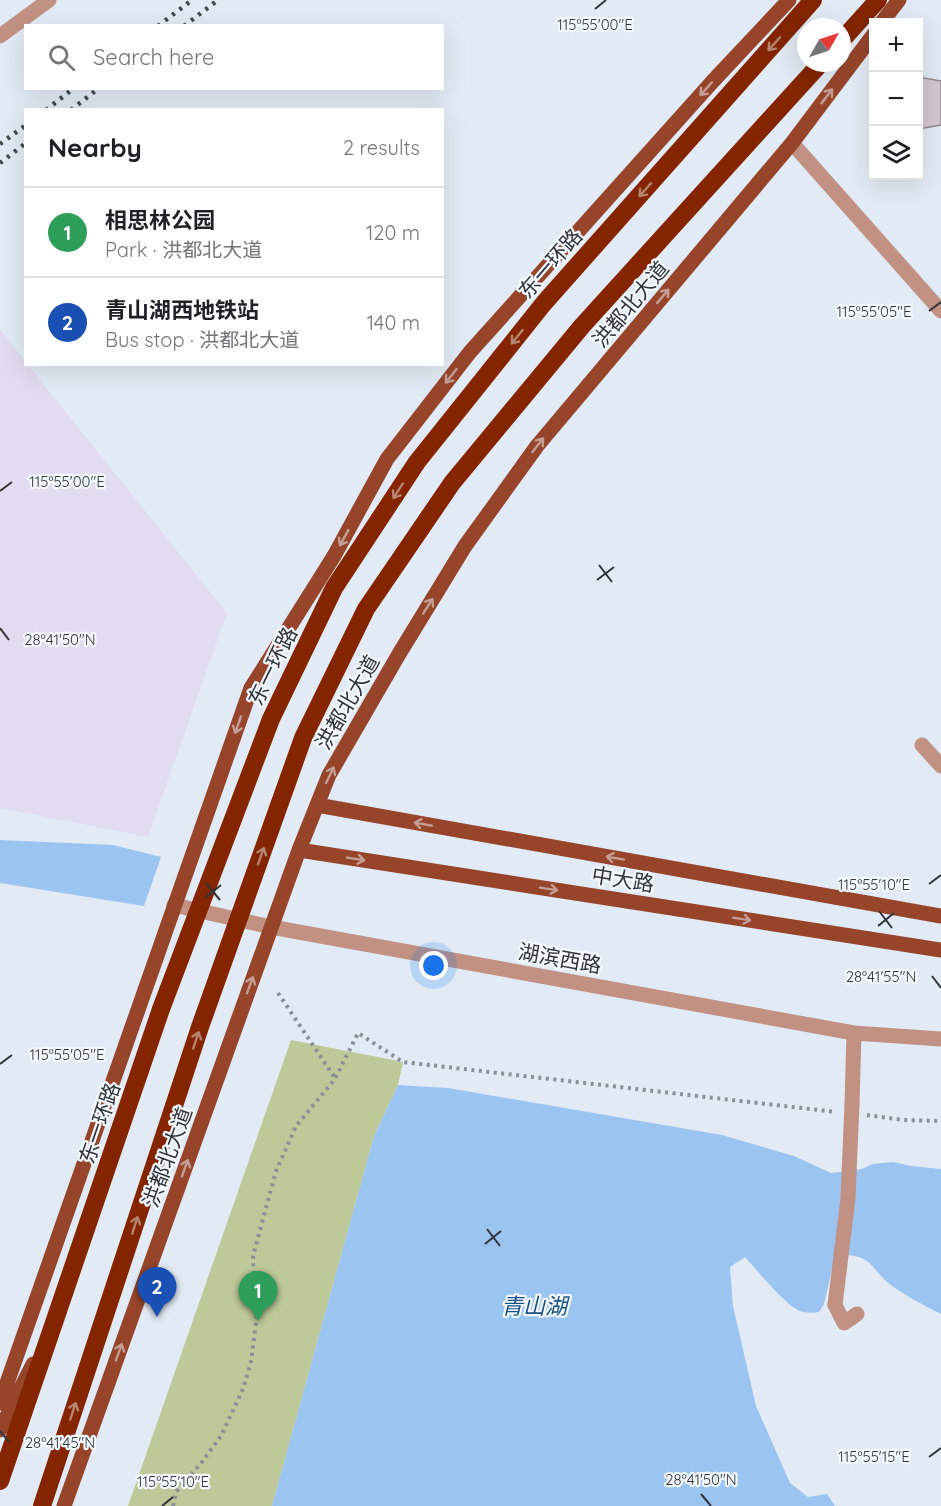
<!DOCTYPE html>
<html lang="en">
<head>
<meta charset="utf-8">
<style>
  :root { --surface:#fff; --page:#f2f2f2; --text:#202124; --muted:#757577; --line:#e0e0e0; --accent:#d93025 }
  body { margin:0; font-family:Quicksand,"Noto Sans SC",sans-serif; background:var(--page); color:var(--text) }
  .controls { position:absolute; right:18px; top:18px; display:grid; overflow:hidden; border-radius:0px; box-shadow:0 6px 24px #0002 }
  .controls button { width:54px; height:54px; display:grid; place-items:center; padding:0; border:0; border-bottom:2px solid var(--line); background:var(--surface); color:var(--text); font:30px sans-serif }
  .compass { position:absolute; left:797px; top:18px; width:54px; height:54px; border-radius:50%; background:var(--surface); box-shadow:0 6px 24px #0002; rotate:51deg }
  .you { position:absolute; left:434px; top:966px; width:21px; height:21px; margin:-15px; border:4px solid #fff; border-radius:50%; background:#1a73e8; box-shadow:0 0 0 9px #1a73e833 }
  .badge { display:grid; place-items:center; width:39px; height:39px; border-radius:50%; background:var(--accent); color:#fff; font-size:20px; font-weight:700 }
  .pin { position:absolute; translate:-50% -50px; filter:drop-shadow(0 2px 3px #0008) }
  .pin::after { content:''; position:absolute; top:32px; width:21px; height:18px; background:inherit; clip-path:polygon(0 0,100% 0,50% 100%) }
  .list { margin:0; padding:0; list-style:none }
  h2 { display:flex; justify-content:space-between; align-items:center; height:78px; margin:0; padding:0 24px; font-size:26px }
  h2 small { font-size:20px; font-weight:400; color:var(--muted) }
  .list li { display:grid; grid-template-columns:39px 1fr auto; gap:18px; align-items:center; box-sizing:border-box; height:90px; padding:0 24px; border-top:2px solid var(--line) }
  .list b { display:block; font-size:22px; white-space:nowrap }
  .list p { margin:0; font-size:20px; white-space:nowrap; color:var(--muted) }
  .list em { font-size:20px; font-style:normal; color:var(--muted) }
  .icon { flex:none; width:33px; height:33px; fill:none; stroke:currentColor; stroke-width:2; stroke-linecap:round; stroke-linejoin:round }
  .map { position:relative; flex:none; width:941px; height:1506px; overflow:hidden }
  .search { position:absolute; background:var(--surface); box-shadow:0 6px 24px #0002; left:24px; top:24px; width:420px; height:66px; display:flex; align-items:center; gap:15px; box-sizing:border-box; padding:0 21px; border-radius:0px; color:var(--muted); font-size:22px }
  .panel { position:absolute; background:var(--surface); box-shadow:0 6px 24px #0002; left:24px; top:108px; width:420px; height:258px; border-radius:0px }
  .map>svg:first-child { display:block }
  .commercial { fill:#e2dcf2 }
  .green { fill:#bdc998 }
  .water { fill:#9cc4f0 }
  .building { fill:#d3c6cd; stroke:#94888f; stroke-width:1.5 }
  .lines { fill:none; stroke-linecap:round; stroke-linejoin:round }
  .path { stroke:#8a9097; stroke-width:4; stroke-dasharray:3 4.5; stroke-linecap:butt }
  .minor { stroke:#c19283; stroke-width:15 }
  .major { stroke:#96452b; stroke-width:15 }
  .highway { stroke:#842500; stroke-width:18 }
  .rail { stroke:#43474b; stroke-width:4.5; stroke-dasharray:3 6; stroke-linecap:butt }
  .minor-bridge { stroke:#c19283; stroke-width:15 }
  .highway-bridge { stroke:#842500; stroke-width:18 }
  .oneway { stroke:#b68472 }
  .oneway2 { stroke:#c49e94 }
  .ticks { fill:none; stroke:#313438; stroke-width:2 }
  .labels { text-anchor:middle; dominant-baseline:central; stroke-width:4.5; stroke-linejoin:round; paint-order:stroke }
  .street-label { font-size:21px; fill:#313438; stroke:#f2f8fe }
  .water-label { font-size:22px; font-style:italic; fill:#195086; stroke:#f2f8fe }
  .ticks-label { font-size:15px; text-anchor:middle; fill:#313438; stroke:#f2f8fe; stroke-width:4.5; stroke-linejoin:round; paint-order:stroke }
</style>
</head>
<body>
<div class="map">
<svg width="941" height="1506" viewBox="0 0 941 1506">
  <rect width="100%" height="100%" fill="#e2ebf5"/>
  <path class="commercial" d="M0,329L25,361L26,364L28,365L227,613L148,837L0,808Z"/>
  <path class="green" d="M291,1040L403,1062L398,1085L374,1136L272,1506H128Z"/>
  <path class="water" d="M0,840L113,845L161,857L144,906L0,883Z
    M398,1085L448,1088L722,1135L794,1156L831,1173L862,1169L873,1164L893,1162L911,1166L941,1169V1314C925,1306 900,1293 887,1282C871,1267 871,1256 845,1255L833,1265L824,1304L819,1312C813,1313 806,1313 800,1311C786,1306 756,1269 745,1257L730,1267L733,1306L756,1406L790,1483L808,1497L827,1494L835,1506H272L374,1136Z"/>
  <path class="building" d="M918,77L941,81V125L918,129Z"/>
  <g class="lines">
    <path class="path" d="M278,993L335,1078
      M867,1115L904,1120L941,1121
      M173,1506L176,1492L202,1462L221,1436L243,1389L251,1362L257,1315L254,1284L253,1256L276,1171L296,1126L335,1079L358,1033L403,1062L836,1112"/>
    <path class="minor" d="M0,36L49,0
      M792,143L941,311
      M922,745L941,766
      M174,905L271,927L854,1033L941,1039
      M852,1104L854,1033
      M835,1305L844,1323L857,1314"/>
    <path class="major" d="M882,22L899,0
      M317,805L941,916
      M299,850L941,950
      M0,1403L251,688L334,556L387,459L470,352L713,81L789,0
      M0,1430L33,1364
      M64,1506L299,850L329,775L399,654L465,546L537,446L792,143L874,34"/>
    <path class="highway" d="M842,40L878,0"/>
    <path class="rail" d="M158,26L192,0
      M184,26L218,0
      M46,110L74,88
      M71,110L99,88
      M0,144L26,125
      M0,163L26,143"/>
    <path class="minor-bridge" d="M835,1305L848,1198L852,1104"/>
    <path class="highway-bridge" d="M0,1481L161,1009L271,719L334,588L417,462L544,303L813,0
      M42,1506L200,1027L303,738L366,609L452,483L582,326L821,63"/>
  </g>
  <defs><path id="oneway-shaft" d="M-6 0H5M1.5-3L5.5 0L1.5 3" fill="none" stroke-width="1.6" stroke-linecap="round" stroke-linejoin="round" transform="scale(1.5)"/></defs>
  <g class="oneway">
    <use href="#oneway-shaft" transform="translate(774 44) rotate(132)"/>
    <use href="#oneway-shaft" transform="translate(645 190) rotate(132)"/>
    <use href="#oneway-shaft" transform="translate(517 337) rotate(129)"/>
    <use href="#oneway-shaft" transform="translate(398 491) rotate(123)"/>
    <use href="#oneway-shaft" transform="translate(261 856) rotate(-70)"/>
    <use href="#oneway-shaft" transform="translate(196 1040) rotate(-72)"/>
    <use href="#oneway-shaft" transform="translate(135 1225) rotate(-72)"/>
    <use href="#oneway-shaft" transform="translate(73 1411) rotate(-72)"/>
  </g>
  <g class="oneway2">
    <use href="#oneway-shaft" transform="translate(706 89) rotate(132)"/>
    <use href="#oneway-shaft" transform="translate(827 96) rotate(-53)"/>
    <use href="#oneway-shaft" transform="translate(663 296) rotate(-50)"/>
    <use href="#oneway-shaft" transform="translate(451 376) rotate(128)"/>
    <use href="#oneway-shaft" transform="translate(538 445) rotate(-52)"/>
    <use href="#oneway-shaft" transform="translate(344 538) rotate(119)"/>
    <use href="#oneway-shaft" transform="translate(428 606) rotate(-58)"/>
    <use href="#oneway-shaft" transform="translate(238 725) rotate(109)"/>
    <use href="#oneway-shaft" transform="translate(330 775) rotate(-64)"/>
    <use href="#oneway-shaft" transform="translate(423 824) rotate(-170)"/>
    <use href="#oneway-shaft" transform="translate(615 858) rotate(-170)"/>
    <use href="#oneway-shaft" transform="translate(356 859) rotate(9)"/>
    <use href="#oneway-shaft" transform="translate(549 889) rotate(9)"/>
    <use href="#oneway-shaft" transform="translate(742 919) rotate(9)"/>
    <use href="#oneway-shaft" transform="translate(250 985) rotate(-70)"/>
    <use href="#oneway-shaft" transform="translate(185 1168) rotate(-70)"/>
    <use href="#oneway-shaft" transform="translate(119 1352) rotate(-70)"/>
  </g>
  <path class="ticks" d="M595,9L606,0M929,311L941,302M0,491L12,482M599,565L612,582M597,580L614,567M0,628L9,640M206,883L220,900M929,884L941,875M205,898L221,885M879,911L892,928M878,926L894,913M932,976L941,988M0,1064L12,1055M487,1229L500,1246M485,1244L501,1231M0,1431L9,1442M929,1457L941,1448M701,1494L711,1506M162,1506L173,1497"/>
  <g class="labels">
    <g class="street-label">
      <text transform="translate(550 263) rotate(-49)">东一环路</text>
      <text transform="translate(630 304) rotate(-50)">洪都北大道</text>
      <text transform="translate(272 666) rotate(-64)">东一环路</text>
      <text transform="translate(347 702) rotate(-60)">洪都北大道</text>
      <text transform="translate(623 879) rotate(9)">中大路</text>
      <text transform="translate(560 958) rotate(10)">湖滨西路</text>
      <text transform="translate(99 1123) rotate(-71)">东一环路</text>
      <text transform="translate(167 1157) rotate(-70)">洪都北大道</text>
    </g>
    <g class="water-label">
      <text x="534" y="1306">青山湖</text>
    </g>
  </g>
  <g class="ticks-label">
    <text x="595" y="30">115°55'00"E</text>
    <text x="874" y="317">115°55'05"E</text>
    <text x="67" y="487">115°55'00"E</text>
    <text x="60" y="645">28°41'50"N</text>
    <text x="874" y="890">115°55'10"E</text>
    <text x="881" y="982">28°41'55"N</text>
    <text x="67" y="1060">115°55'05"E</text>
    <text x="60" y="1448">28°41'45"N</text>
    <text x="874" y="1462">115°55'15"E</text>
    <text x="701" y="1485">28°41'50"N</text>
    <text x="173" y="1487">115°55'10"E</text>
  </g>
</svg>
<div class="controls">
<button>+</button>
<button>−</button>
<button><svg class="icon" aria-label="layers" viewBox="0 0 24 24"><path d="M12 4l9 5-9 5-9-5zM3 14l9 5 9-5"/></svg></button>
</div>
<svg class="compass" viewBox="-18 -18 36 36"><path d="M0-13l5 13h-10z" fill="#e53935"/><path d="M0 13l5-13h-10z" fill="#757577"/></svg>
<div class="you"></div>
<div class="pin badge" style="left:258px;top:1321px;background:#2e9e5b">1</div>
<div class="pin badge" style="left:157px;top:1317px;background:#1a4fb4">2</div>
<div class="search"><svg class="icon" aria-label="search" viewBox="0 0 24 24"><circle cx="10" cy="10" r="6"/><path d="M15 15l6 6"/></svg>Search here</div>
<section class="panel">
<h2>Nearby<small>2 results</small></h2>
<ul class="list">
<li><span class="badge" style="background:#2e9e5b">1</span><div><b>相思林公园</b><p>Park · 洪都北大道</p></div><em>120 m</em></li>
<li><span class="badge" style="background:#1a4fb4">2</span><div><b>青山湖西地铁站</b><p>Bus stop · 洪都北大道</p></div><em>140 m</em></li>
</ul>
</section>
</div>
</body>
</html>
